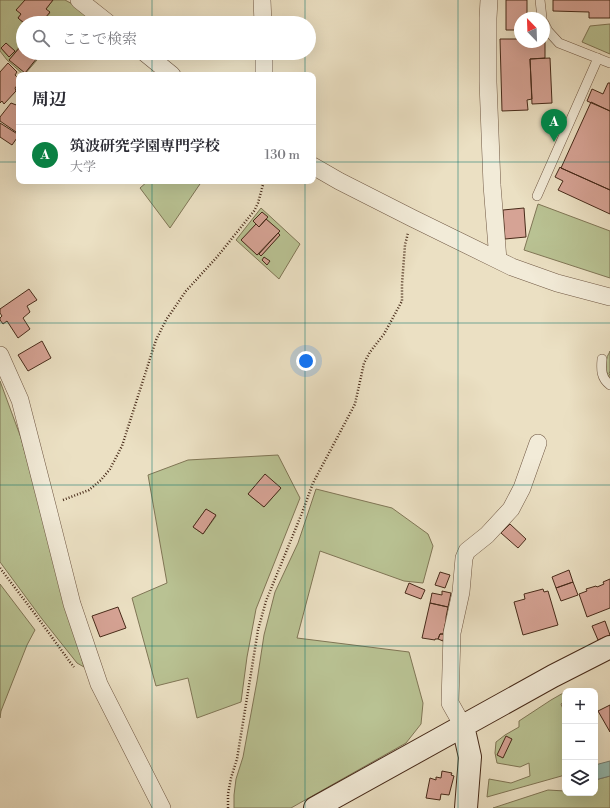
<!DOCTYPE html>
<html lang="ja">
<head>
<meta charset="utf-8">
<style>
  :root { --surface:#fff; --page:#f2f2f3; --text:#2b2b33; --muted:#7c7c81; --line:#e1e1e2; --accent:#0b8043 }
  body { margin:0; font-family:"Libre Bodoni","Noto Serif JP",serif; background:var(--page); color:var(--text) }
  .controls { position:absolute; right:12px; bottom:12px; display:grid; overflow:hidden; border-radius:8px; box-shadow:0 4px 16px #0002 }
  .controls button { width:36px; height:36px; display:grid; place-items:center; padding:0; border:0; border-bottom:1px solid var(--line); background:var(--surface); color:var(--text); font:20px sans-serif }
  .compass { position:absolute; left:514px; top:12px; width:36px; height:36px; border-radius:50%; background:var(--surface); box-shadow:0 4px 16px #0002; rotate:337deg }
  .you { position:absolute; left:306px; top:361px; width:14px; height:14px; margin:-10px; border:3px solid #fff; border-radius:50%; background:#1a73e8; box-shadow:0 0 0 6px #1a73e833 }
  .badge { display:grid; place-items:center; width:26px; height:26px; border-radius:50%; background:var(--accent); color:#fff; font-size:13px; font-weight:700 }
  .pin { position:absolute; translate:-50% -33px; filter:drop-shadow(0 1px 2px #0008) }
  .pin::after { content:''; position:absolute; top:21px; width:14px; height:12px; background:inherit; clip-path:polygon(0 0,100% 0,50% 100%) }
  .list { margin:0; padding:0; list-style:none }
  h2 { display:flex; justify-content:space-between; align-items:center; height:52px; margin:0; padding:0 16px; font-size:17px }
  h2 small { font-size:13px; font-weight:400; color:var(--muted) }
  .list li { display:grid; grid-template-columns:26px 1fr auto; gap:12px; align-items:center; box-sizing:border-box; height:60px; padding:0 16px; border-top:1px solid var(--line) }
  .list b { display:block; font-size:15px; white-space:nowrap }
  .list p { margin:0; font-size:13px; white-space:nowrap; color:var(--muted) }
  .list em { font-size:13px; font-style:normal; color:var(--muted) }
  .icon { flex:none; width:22px; height:22px; fill:none; stroke:currentColor; stroke-width:2; stroke-linecap:round; stroke-linejoin:round }
  .map { position:relative; flex:none; width:610px; height:808px; overflow:hidden }
  .search { position:absolute; background:var(--surface); box-shadow:0 4px 16px #0002; left:16px; top:16px; width:300px; height:44px; display:flex; align-items:center; gap:10px; box-sizing:border-box; padding:0 14px; border-radius:22px; color:var(--muted); font-size:15px }
  .panel { position:absolute; background:var(--surface); box-shadow:0 4px 16px #0002; left:16px; top:72px; width:300px; height:112px; border-radius:8px }
  .map>svg:first-child { display:block }
  .green { fill:#b9c293; stroke:#807656; fill-rule:evenodd }
  .water { fill:#98bdb2; stroke:#788275 }
  .building { fill:#d6a395; stroke:#472a19 }
  .lines { fill:none; stroke-linecap:round; stroke-linejoin:round }
  .lane-casing { stroke:#705844; stroke-width:10 }
  .street-casing { stroke:#705844; stroke-width:18 }
  .secondary-casing { stroke:#472a19; stroke-width:24 }
  .path { stroke:#472a19; stroke-width:2.5; stroke-dasharray:1 2; stroke-linecap:butt }
  .lane { stroke:#f2ebd8; stroke-width:9 }
  .street { stroke:#f2ebd8; stroke-width:17 }
  .secondary { stroke:#f2ebd8; stroke-width:22 }
  .grid { fill:none; stroke:#0f766e; stroke-width:1; stroke-opacity:0.55 }
</style>
</head>
<body>
<div class="map">
<svg width="610" height="808" viewBox="0 0 610 808">
  <rect width="100%" height="100%" fill="#ebe0c3"/>
  <filter id="stains"><feTurbulence type="fractalNoise" baseFrequency=".005" numOctaves="4"/><feColorMatrix values="0 0 0 0 .2 0 0 0 0 .09 0 0 0 0 .02 0 0 0 .5 -.17"/></filter>
  <radialGradient id="worn" r=".72"><stop offset=".6" stop-color="#630" stop-opacity="0"/><stop offset="1" stop-color="#630" stop-opacity=".3"/></radialGradient>
  <path class="green" d="M0,0H25L17,10L21,14L18,18L24,23H23V48L20,46L9,60L30,53H43L24,75L7,60L0,51ZM6,43L14,51L9,57L1,48Z
    M53,0H65L76,6L97,23H41L50,13L46,9Z
    M610,24V54L582,42L590,26Z
    M148,181H202L170,228L140,188Z
    M538,204L610,231V278L524,250Z
    M261,208L300,244L279,279L236,240ZM262,212L267,217L266,219L279,231L278,233L280,235L261,256L259,254L257,255L242,240L256,224L253,221Z
    M610,351V371L609,374L610,375V379C606,374 605,364 607,358C607,356 609,354 610,351Z
    M0,381L21,438L84,667L77,663L42,619L0,562Z
    M278,455L300,498L256,609L247,657L241,702L197,718L188,678L156,686L132,598L167,583L148,475L188,460ZM265,475L281,488L264,507L248,494ZM206,509L216,516L203,534L193,527Z
    M316,489L392,508L428,534L433,546L423,583L404,581L320,551L297,638L409,652L423,703L421,724L406,743L291,808H234V795L236,779L243,757L257,681L264,635L275,592L298,543Z
    M0,584L35,630L27,645L1,711L0,718Z
    M565,692V701L561,704L565,714V775L487,797L489,779L511,783L530,776L529,763L520,767L497,763L495,753L496,742L505,735L519,727V721L551,700Z
    M610,776V808H493L548,790L565,791V793H595V780Z"/>
  <path class="water" d="M610,761V776L595,780V765Z"/>
  <path class="building" d="M25,0H53L46,9L50,12L41,23H24L18,18L21,14L16,10Z
    M506,0H527V18H520V30H506Z
    M553,0H610V18H589V12L553,11Z
    M544,38H545V58L530,59L532,99L527,100L528,110L502,111L500,39H520V42H544Z
    M6,43L15,51L9,57L1,48Z
    M21,46L23,48V53H30L37,58L25,73L9,60Z
    M550,58L552,103L532,104L530,59Z
    M8,63L17,72L15,75L19,79V83L15,88L16,91L4,104L2,101L0,103V72Z
    M608,83H610V111L587,101L592,89L603,94Z
    M591,102L610,111V190L561,168Z
    M11,103L19,106V134L0,121V117Z
    M0,123L19,135L12,145L0,137Z
    M560,167L561,168L610,190V214L558,190L563,181L555,177Z
    M524,208L526,237L505,239L503,210Z
    M262,212L268,217L259,227L253,221Z
    M266,219L280,231L257,255L241,240L256,224L259,227Z
    M278,233L280,235L261,256L259,254Z
    M264,257L270,261L267,265L262,260Z
    M29,289L37,300L27,306L30,312L23,318L30,329L18,338L7,321L3,324L0,320V318L2,316L0,313V309Z
    M42,341L51,358L28,371L18,355Z
    M265,474L281,488L264,507L248,494Z
    M206,509L216,515L203,534L193,527Z
    M510,524L526,539L518,548L501,533Z
    M569,570L573,582L556,588L552,577Z
    M440,572L450,575L445,588L435,585Z
    M610,579V608L587,617L579,594L587,591L586,589L596,586L597,587L604,584L603,582Z
    M573,582L578,595L561,601L556,588Z
    M409,583L425,590L421,599L405,593Z
    M543,589L544,592L548,591L558,625L523,635L514,602L525,599L524,594Z
    M442,591L451,593L448,607L430,603L432,593L442,595Z
    M430,603L448,607L446,617V620L443,634H440L438,639H435V640L422,638Z
    M118,607L126,628L100,637L92,616Z
    M605,621L610,635L598,640L592,626Z
    M440,634H443L444,636L443,641L438,639Z
    M610,705V732L598,711Z
    M506,736L512,739L503,758L497,755Z
    M442,771L452,773L451,775L454,776L449,795L441,794L440,800L426,798L430,778L436,780V777L441,778Z"/>
  <g class="lines">
    <g class="lane-casing">
      <path id="lane" d="M540,0L542,18
        M544,23L548,31L559,43L610,63
        M537,196L598,58
        M602,359C601,370 601,378 610,385"/>
    </g>
    <g class="street-casing">
      <path id="street" d="M79,0L108,23
        M262,0L263,23
        M489,0L488,18V82L492,185L498,260
        M145,53L172,75
        M264,53V75
        M313,166L339,181L412,218L512,267L557,283L610,297
        M0,355L20,400L47,505L72,604L99,684L162,808
        M463,726L450,703L452,633L461,592L464,558L467,551L487,535L511,509L522,488L538,443"/>
    </g>
    <g class="secondary-casing">
      <path id="secondary" d="M463,726L470,757L466,808
        M315,808L553,676L610,647"/>
    </g>
    <path class="path" d="M63,500L89,490L101,480L110,469L122,446L156,340L166,320L186,291L217,257L254,211L258,203L264,181
      M0,568L35,614L70,662L74,667
      M228,808V794L231,778L237,759L246,704L258,630L266,601L302,513L313,483L355,404L364,363L370,352L384,334L402,301V284L405,245L408,233"/>
    <use href="#lane" class="lane"/>
    <use href="#street" class="street"/>
    <use href="#secondary" class="secondary"/>
  </g>
  <path class="grid" d="M152,0V23M305,0V23M458,0V808M152,53V75M305,53V75M0,162H19M313,162H610M152,181V808M305,181V808M0,323H610M0,485H610M0,646H610"/>
  <rect width="100%" height="100%" filter="url(#stains)"/>
  <rect width="100%" height="100%" fill="url(#worn)"/>
</svg>
<div class="controls">
<button>+</button>
<button>−</button>
<button><svg class="icon" aria-label="layers" viewBox="0 0 24 24"><path d="M12 4l9 5-9 5-9-5zM3 14l9 5 9-5"/></svg></button>
</div>
<svg class="compass" viewBox="-18 -18 36 36"><path d="M0-13l5 13h-10z" fill="#e53935"/><path d="M0 13l5-13h-10z" fill="#7c7c81"/></svg>
<div class="you"></div>
<div class="pin badge" style="left:554px;top:142px">A</div>
<div class="search"><svg class="icon" aria-label="search" viewBox="0 0 24 24"><circle cx="10" cy="10" r="6"/><path d="M15 15l6 6"/></svg>ここで検索</div>
<section class="panel">
<h2>周辺<small></small></h2>
<ul class="list">
<li><span class="badge">A</span><div><b>筑波研究学園専門学校</b><p>大学</p></div><em>130 m</em></li>
</ul>
</section>
</div>
</body>
</html>
